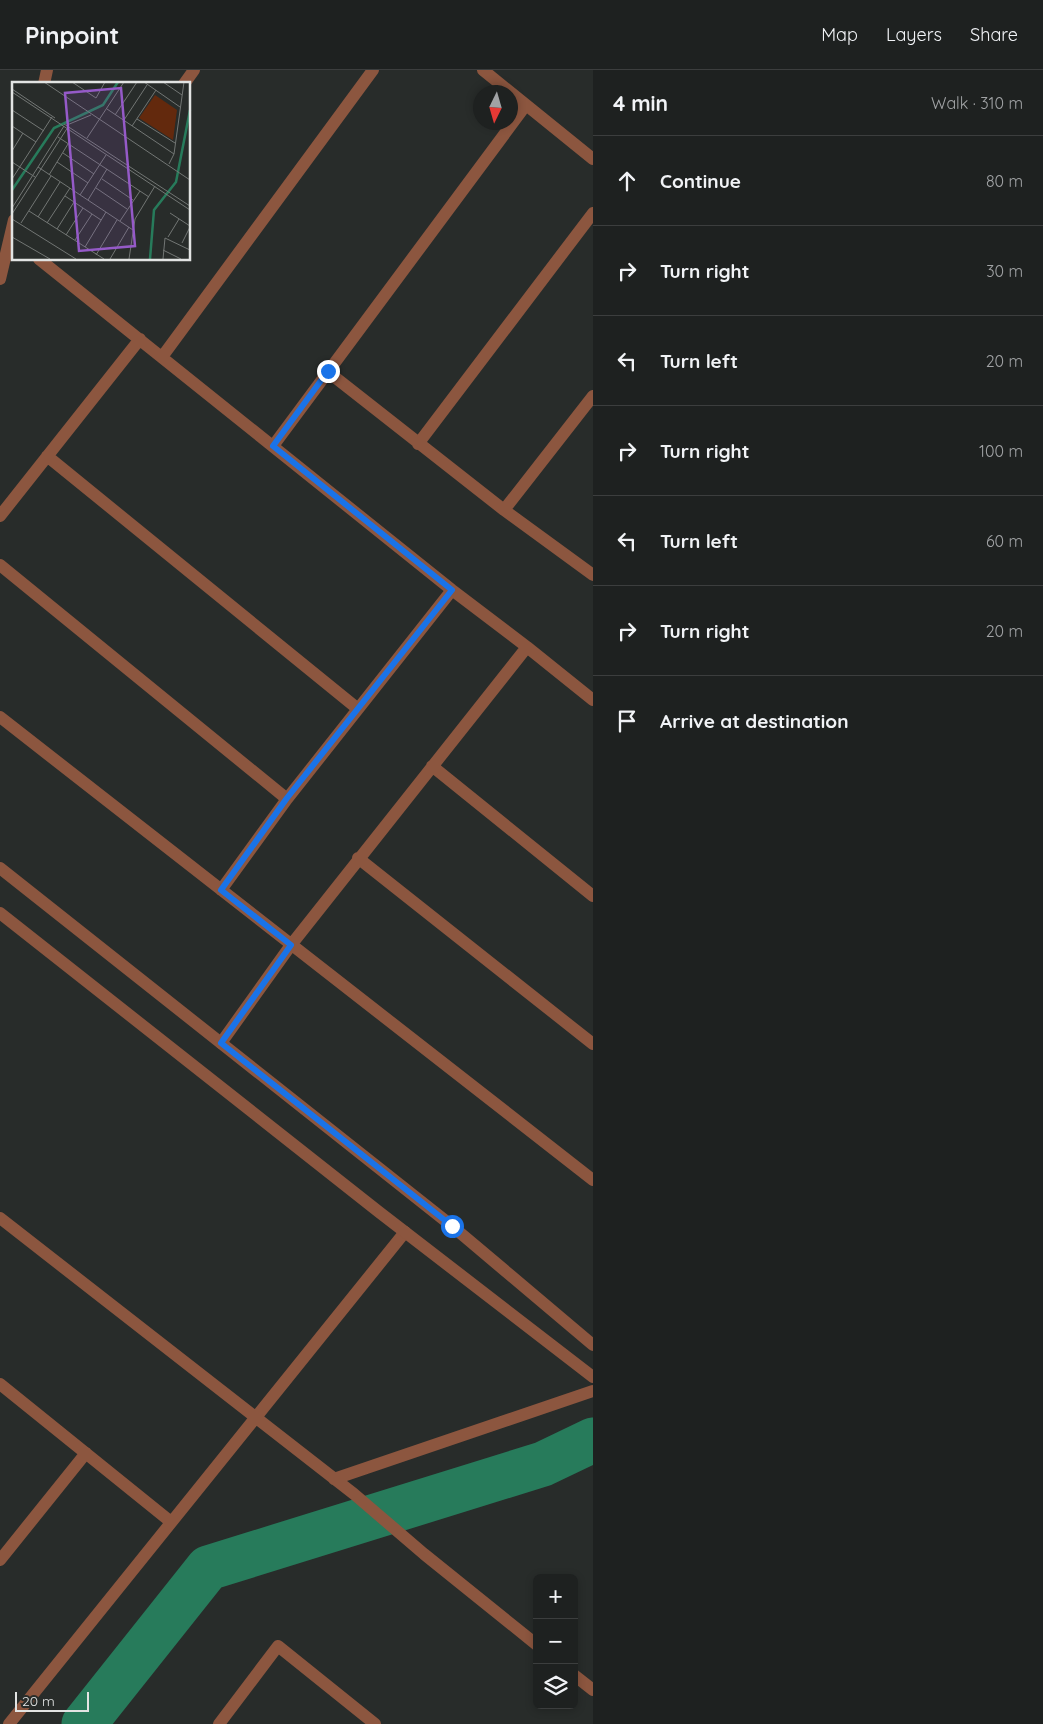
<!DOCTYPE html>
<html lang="en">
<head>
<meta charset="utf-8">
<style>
  :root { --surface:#1e2120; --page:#2b2e2d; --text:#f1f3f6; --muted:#a1a3a5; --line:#3c3e3e }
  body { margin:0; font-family:Quicksand,sans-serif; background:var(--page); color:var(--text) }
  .controls { position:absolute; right:15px; bottom:15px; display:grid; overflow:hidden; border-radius:8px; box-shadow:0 2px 8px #0003 }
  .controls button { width:45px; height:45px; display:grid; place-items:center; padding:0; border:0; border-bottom:1px solid var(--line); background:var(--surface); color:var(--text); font:25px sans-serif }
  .compass { position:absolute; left:473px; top:15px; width:45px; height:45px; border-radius:50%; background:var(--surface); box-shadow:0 2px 8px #0003; rotate:185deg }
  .scale { position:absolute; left:15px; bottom:12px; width:74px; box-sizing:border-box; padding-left:5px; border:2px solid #e2e4e3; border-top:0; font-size:14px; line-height:18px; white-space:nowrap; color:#e2e4e3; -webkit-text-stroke:4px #282c2a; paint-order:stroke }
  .stop { position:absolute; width:15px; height:15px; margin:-11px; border:4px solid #1a73e8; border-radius:50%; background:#fff }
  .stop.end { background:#1a73e8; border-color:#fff; box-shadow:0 1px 5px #0008 }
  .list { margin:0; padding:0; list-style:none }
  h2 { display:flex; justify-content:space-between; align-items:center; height:65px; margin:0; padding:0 20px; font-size:21px }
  h2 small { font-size:16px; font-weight:400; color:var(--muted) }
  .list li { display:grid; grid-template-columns:32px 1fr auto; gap:15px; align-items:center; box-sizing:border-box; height:90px; padding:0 20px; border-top:1px solid var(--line) }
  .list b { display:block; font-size:19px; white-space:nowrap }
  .list em { font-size:16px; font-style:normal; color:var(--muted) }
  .icon { flex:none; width:28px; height:28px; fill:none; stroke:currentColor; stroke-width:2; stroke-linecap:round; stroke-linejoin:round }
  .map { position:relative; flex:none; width:593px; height:1654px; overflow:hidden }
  header { display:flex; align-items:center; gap:30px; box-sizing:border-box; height:70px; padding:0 25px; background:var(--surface); border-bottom:1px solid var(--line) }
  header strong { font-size:24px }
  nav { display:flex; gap:28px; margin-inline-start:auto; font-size:18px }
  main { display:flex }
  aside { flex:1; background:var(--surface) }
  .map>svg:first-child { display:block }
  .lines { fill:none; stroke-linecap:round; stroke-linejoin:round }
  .river { stroke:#277b5b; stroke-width:45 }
  .minor { stroke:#8c563f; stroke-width:12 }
  .tertiary { stroke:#8c563f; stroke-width:12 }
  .route { stroke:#1a73e8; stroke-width:6 }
  .inset-river { fill:none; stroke:#277b5b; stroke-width:2.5 }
  .inset-road { fill:none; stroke:#727674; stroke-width:1 }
  .view { fill:#955ac8; fill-opacity:0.15; stroke:#955ac8; stroke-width:2.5 }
  .inset-edge { fill:none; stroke:#e2e4e3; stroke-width:2.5 }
</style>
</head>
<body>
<header>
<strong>Pinpoint</strong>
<nav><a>Map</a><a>Layers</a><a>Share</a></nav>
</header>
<main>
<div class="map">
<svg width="593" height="1654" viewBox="0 0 593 1654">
  <rect width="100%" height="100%" fill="#282c2a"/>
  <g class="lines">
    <path class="river" d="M84,1654L208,1498L543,1394L593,1370"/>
    <path class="minor" d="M483,0L593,89
      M44,14L47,0
      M184,14L194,0
      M39,189L452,520L527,577L593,630
      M0,209L14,150
      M162,287L373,0
      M327,301L504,440L593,505
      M418,374L593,143
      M273,376L526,35
      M47,386L358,639
      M504,440L593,326
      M0,446L140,269
      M0,495L287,729
      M0,647L593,1110
      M432,696L593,826
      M358,788L593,974
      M221,820L287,729L452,520
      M221,973L291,875L527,577
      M0,1148L354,1424L424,1484L537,1575
      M0,1314L171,1452
      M334,1409L593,1321
      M0,1490L86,1383
      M574,1605L593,1620
      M9,1654L405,1162
      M219,1654L278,1576L375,1654"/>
    <path class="tertiary" d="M0,798L452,1156L593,1275
      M0,843L379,1142L593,1307"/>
  </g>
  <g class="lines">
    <path class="route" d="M328,301L273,376L452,520L287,728L221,820L291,875L221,973L452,1156"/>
  </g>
  <g transform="translate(12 12)">
    <rect width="178" height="178" fill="#282c2a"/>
    <path d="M143,13L165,28L161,58L127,36Z" fill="#63290d"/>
    <path class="inset-river" d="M0,108L42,46L91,23L106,0M138,177L142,128L164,100L178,28"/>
    <path class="inset-road" d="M32,0L178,98M60,0L84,16L93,0M132,0L168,25M151,0L170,13M0,7L43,36M0,10L178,128M95,27L162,72M0,28L32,49M103,33L125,0M125,37L163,61M112,38L135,3M52,42L178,124M55,43L79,33M0,44L24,60M120,44L144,8M46,55L137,115M75,56L112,0M0,69L11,51M51,71L82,92M0,80L23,95M45,80L76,101M157,82L162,72L172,0M26,85L121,148M37,93L56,62M0,97L40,35M90,97L121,118M84,106L115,127M68,113L94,73M53,114L89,138M76,118L95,87M0,126L52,44M17,129L92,177M158,131L178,144M0,132L56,45M26,135L48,100M0,137L64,177M108,139L128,109M9,141L39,94M35,141L58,106M45,147L62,120M54,153L71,126M0,155L38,177M156,155L167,137M63,158L80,132M170,161L178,145M73,165L94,130M151,168L169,177M84,173L105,138M98,177L117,145M117,177L123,137L143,104M151,177L153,156L178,168"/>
    <path class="view" d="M109,6L123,164L67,169L53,11Z"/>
    <rect width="178" height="178" class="inset-edge"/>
  </g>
</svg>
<div class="controls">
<button>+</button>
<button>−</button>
<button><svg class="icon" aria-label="layers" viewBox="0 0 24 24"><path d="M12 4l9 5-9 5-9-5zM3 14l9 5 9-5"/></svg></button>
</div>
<svg class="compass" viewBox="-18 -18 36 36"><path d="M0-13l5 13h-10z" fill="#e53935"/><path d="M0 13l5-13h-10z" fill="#a1a3a5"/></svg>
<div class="scale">20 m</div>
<div class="stop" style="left:452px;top:1156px"></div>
<div class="stop end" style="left:328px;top:301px"></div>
</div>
<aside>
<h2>4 min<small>Walk · 310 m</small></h2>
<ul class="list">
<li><svg class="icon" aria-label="ahead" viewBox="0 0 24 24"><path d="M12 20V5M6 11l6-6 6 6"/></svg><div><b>Continue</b></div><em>80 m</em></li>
<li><svg class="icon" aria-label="right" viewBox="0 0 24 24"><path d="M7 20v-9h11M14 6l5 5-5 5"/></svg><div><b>Turn right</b></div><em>30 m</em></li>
<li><svg class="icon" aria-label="left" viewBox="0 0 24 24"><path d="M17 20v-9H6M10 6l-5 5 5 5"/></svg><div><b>Turn left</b></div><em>20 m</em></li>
<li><svg class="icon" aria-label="right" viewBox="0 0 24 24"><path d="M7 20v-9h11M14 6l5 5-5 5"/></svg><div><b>Turn right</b></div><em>100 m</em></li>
<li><svg class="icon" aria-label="left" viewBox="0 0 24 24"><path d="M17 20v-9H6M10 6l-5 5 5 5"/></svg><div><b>Turn left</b></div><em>60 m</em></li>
<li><svg class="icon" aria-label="right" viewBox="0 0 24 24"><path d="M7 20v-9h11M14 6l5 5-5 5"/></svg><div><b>Turn right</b></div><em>20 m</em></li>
<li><svg class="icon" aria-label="arrive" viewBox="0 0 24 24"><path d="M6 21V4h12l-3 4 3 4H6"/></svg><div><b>Arrive at destination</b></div></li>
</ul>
</aside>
</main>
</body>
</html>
